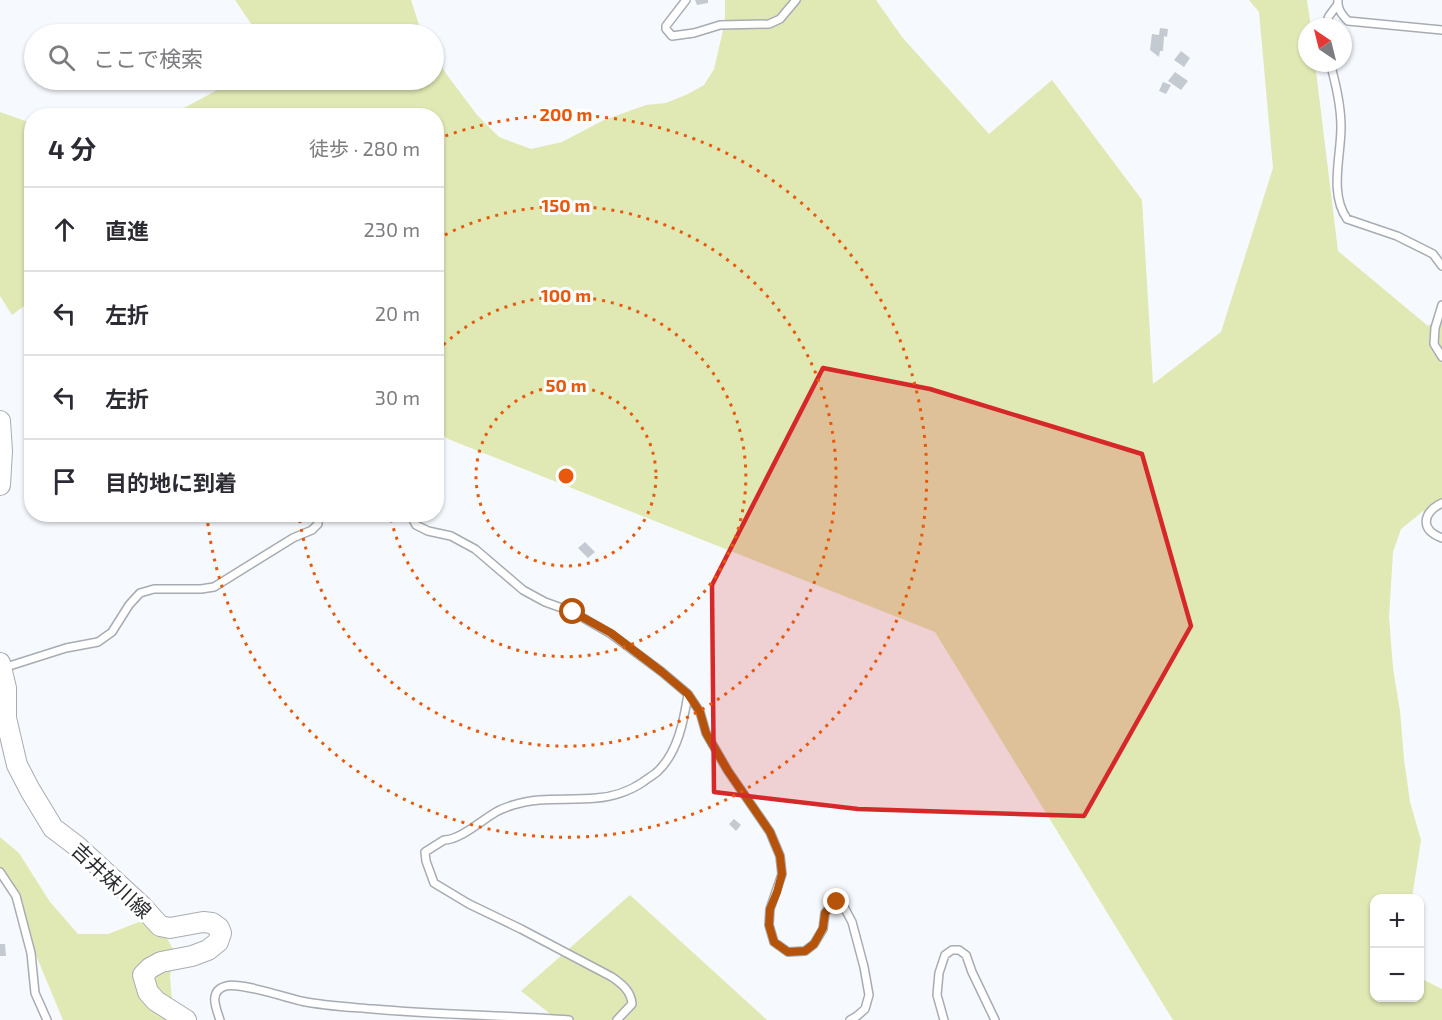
<!DOCTYPE html>
<html lang="ja">
<head>
<meta charset="utf-8">
<style>
  :root { --surface:#fff; --page:#f7f7f7; --text:#2b2b33; --muted:#7c7c81; --line:#e1e1e2 }
  body { margin:0; font-family:"Exo 2","Noto Sans JP",sans-serif; background:var(--page); color:var(--text) }
  .controls { position:absolute; right:18px; bottom:18px; display:grid; overflow:hidden; border-radius:12px; box-shadow:0 2px 4px #0004 }
  .controls button { width:54px; height:54px; display:grid; place-items:center; padding:0; border:0; border-bottom:2px solid var(--line); background:var(--surface); color:var(--text); font:30px sans-serif }
  .compass { position:absolute; left:1298px; top:18px; width:54px; height:54px; border-radius:50%; background:var(--surface); box-shadow:0 2px 4px #0004; rotate:325deg }
  .stop { position:absolute; width:18px; height:18px; margin:-14px; border:4px solid #b45309; border-radius:50%; background:#fff }
  .stop.end { background:#b45309; border-color:#fff; box-shadow:0 2px 6px #0008 }
  .list { margin:0; padding:0; list-style:none }
  h2 { display:flex; justify-content:space-between; align-items:center; height:78px; margin:0; padding:0 24px; font-size:26px }
  h2 small { font-size:20px; font-weight:400; color:var(--muted) }
  .list li { display:grid; grid-template-columns:39px 1fr auto; gap:18px; align-items:center; box-sizing:border-box; height:84px; padding:0 24px; border-top:2px solid var(--line) }
  .list b { display:block; font-size:22px; white-space:nowrap }
  .list em { font-size:20px; font-style:normal; color:var(--muted) }
  .icon { flex:none; width:33px; height:33px; fill:none; stroke:currentColor; stroke-width:2; stroke-linecap:round; stroke-linejoin:round }
  .map { position:relative; flex:none; width:1442px; height:1020px; overflow:hidden }
  .search { position:absolute; background:var(--surface); box-shadow:0 2px 4px #0004; left:24px; top:24px; width:420px; height:66px; display:flex; align-items:center; gap:15px; box-sizing:border-box; padding:0 21px; border-radius:33px; color:var(--muted); font-size:22px }
  .panel { position:absolute; background:var(--surface); box-shadow:0 2px 4px #0004; left:24px; top:108px; width:420px; height:414px; border-radius:24px }
  .map>svg:first-child { display:block }
  .green { fill:#e0e8b4 }
  .building { fill:#c4cad1 }
  .lines { fill:none; stroke-linecap:round; stroke-linejoin:round }
  .lane-casing { stroke:#a7acb3; stroke-width:10 }
  .secondary-casing { stroke:#a7acb3; stroke-width:22 }
  .lane { stroke:#fff; stroke-width:7 }
  .secondary { stroke:#fff; stroke-width:20 }
  .route { stroke:#b45309; stroke-width:8 }
  .marked { fill:#d62828; fill-opacity:0.2; stroke:#d62828; stroke-width:4.5; stroke-linejoin:round }
  .ring { fill:none; stroke:#e8590c; stroke-width:3; stroke-dasharray:3 6 }
  .labels { text-anchor:middle; dominant-baseline:central; stroke-width:6; stroke-linejoin:round; paint-order:stroke }
  .street-label { font-size:20px; fill:#292b2e; stroke:#fff }
  .centre { fill:#e8590c; stroke:#fff; stroke-width:3 }
  .ring-label { font-size:18px; text-anchor:middle; font-weight:bold; fill:#e8590c; stroke:#fff; stroke-width:6; stroke-linejoin:round; paint-order:stroke }
</style>
</head>
<body>
<div class="map">
<svg width="1442" height="1020" viewBox="0 0 1442 1020">
  <rect width="100%" height="100%" fill="#f6fafe"/>
  <path class="green" d="M235,0H411L422,34H258Z
    M725,0H876L902,37L989,134L1052,80L1142,200L1153,384L1221,332L1273,168L1259,12L1249,0H1307L1311,27H1307V63H1315L1338,251L1428,326L1442,315V501L1422,512L1401,529L1393,552L1389,617L1393,668L1400,711L1404,759L1410,802L1421,840L1412,898H1374V998H1420V978L1442,989V1020H1173L935,632L448,439L437,431L436,116H169L236,80H434V53L447,75L477,115L499,137L531,149L562,142L604,120L646,105L666,103L688,94L704,85L714,69L725,22Z
    M0,112L31,123V301L12,315L0,296Z
    M0,837L19,853L50,902L78,934H108L139,922L161,928L173,949L170,977L172,1001L176,1020H63L0,869Z
    M630,895L767,1020H558L521,991Z"/>
  <path class="building" d="M695,0H708V3L697,5Z
    M1160,28L1168,29L1167,37L1164,36L1163,51H1160L1159,57L1150,50L1152,34L1159,35Z
    M1181,51L1190,58L1184,67L1174,60Z
    M1175,72L1188,81L1181,90L1168,81Z
    M1163,82L1171,85L1166,94L1159,91Z
    M585,542L595,552L588,558L578,548Z
    M734,819L741,825L736,831L729,824Z
    M0,944H5L6,956H0Z"/>
  <g class="lines">
    <g class="lane-casing">
      <path id="lane" d="M686,0L666,26V29L672,36L694,33L720,25L769,24L780,19L796,0
        M1338,0C1337,9 1342,15 1348,21L1442,30
        M1325,27L1329,16L1338,4
        M1330,63C1336,84 1341,106 1341,127C1341,157 1329,193 1347,219L1397,236L1433,254L1442,266
        M1442,305L1435,328L1434,344L1442,357
        M1442,503C1422,513 1420,530 1442,538
        M410,514L416,525L428,531L451,536L475,549L523,590L545,602L573,612L611,634L662,672L688,694L700,712L706,733L728,771L770,832L780,856L782,874L770,909L769,925L774,942L788,952L805,951L814,944L823,929L825,913L830,907L837,902L843,905L852,922L864,967L869,995L865,1009L857,1016L850,1020
        M3,668L66,648L98,642L112,632L129,605L140,593L154,589H201L214,587L293,538L312,530L318,524V517L315,514
        M0,872L16,896L31,953L35,993L47,1020
        M220,1020C216,1008 208,991 226,986C240,982 284,997 301,1001C325,1006 349,1007 373,1009C439,1015 504,1015 569,1020
        M617,1020L632,1004C631,991 622,984 612,977L521,929L469,904L434,883L426,861L425,852L444,840C460,840 482,820 496,812C501,809 507,807 513,805C541,796 568,801 596,798C612,797 630,791 643,782C648,778 654,775 658,771C678,752 684,720 688,694
        M944,1020L937,995L939,973L945,955L952,950H959L966,955L972,972L995,1020"/>
    </g>
    <g class="secondary-casing">
      <path id="secondary" d="M0,421L2,451L0,485
        M0,663L6,688V718L17,765L30,790L53,828L78,847L142,906L160,926L170,928L203,922L212,923L219,928L221,933L218,942L208,950L192,956L161,962L150,968L143,975L148,992L156,1001L186,1020"/>
    </g>
    <use href="#lane" class="lane"/>
    <use href="#secondary" class="secondary"/>
  </g>
  <g class="lines">
    <path class="route" d="M573,612L611,633L662,672L688,694L700,712L706,733L714,747L728,771L770,832L780,856L782,874L777,892L770,909L769,925L774,942L788,952L805,951L814,944L823,928L825,913L830,907L837,902"/>
  </g>
  <path class="marked" d="M823,368L930,389L1142,454L1191,626L1084,816L858,809L714,792L712,585Z"/>
  <g class="ring">
    <circle cx="566" cy="476" r="90"/>
    <path d="M437 351A180 180 0 1 1 390 515"/>
    <path d="M437 239A270 270 0 1 1 299 516"/>
    <path d="M437 139A361 361 0 1 1 207 517"/>
  </g>
  <g class="labels">
    <g class="street-label">
      <text transform="translate(112 880) rotate(43)">吉井妹川線</text>
    </g>
  </g>
  <circle cx="566" cy="476" r="9" class="centre"/>
  <g class="ring-label">
    <text x="566" y="121">200 m</text>
    <text x="566" y="212">150 m</text>
    <text x="566" y="302">100 m</text>
    <text x="566" y="392">50 m</text>
  </g>
</svg>
<div class="controls">
<button>+</button>
<button>−</button>
</div>
<svg class="compass" viewBox="-18 -18 36 36"><path d="M0-13l5 13h-10z" fill="#e53935"/><path d="M0 13l5-13h-10z" fill="#7c7c81"/></svg>
<div class="stop" style="left:573px;top:612px"></div>
<div class="stop end" style="left:837px;top:902px"></div>
<div class="search"><svg class="icon" aria-label="search" viewBox="0 0 24 24"><circle cx="10" cy="10" r="6"/><path d="M15 15l6 6"/></svg>ここで検索</div>
<section class="panel">
<h2>4 分<small>徒歩 · 280 m</small></h2>
<ul class="list">
<li><svg class="icon" aria-label="ahead" viewBox="0 0 24 24"><path d="M12 20V5M6 11l6-6 6 6"/></svg><div><b>直進</b></div><em>230 m</em></li>
<li><svg class="icon" aria-label="left" viewBox="0 0 24 24"><path d="M17 20v-9H6M10 6l-5 5 5 5"/></svg><div><b>左折</b></div><em>20 m</em></li>
<li><svg class="icon" aria-label="left" viewBox="0 0 24 24"><path d="M17 20v-9H6M10 6l-5 5 5 5"/></svg><div><b>左折</b></div><em>30 m</em></li>
<li><svg class="icon" aria-label="arrive" viewBox="0 0 24 24"><path d="M6 21V4h12l-3 4 3 4H6"/></svg><div><b>目的地に到着</b></div></li>
</ul>
</section>
</div>
</body>
</html>
